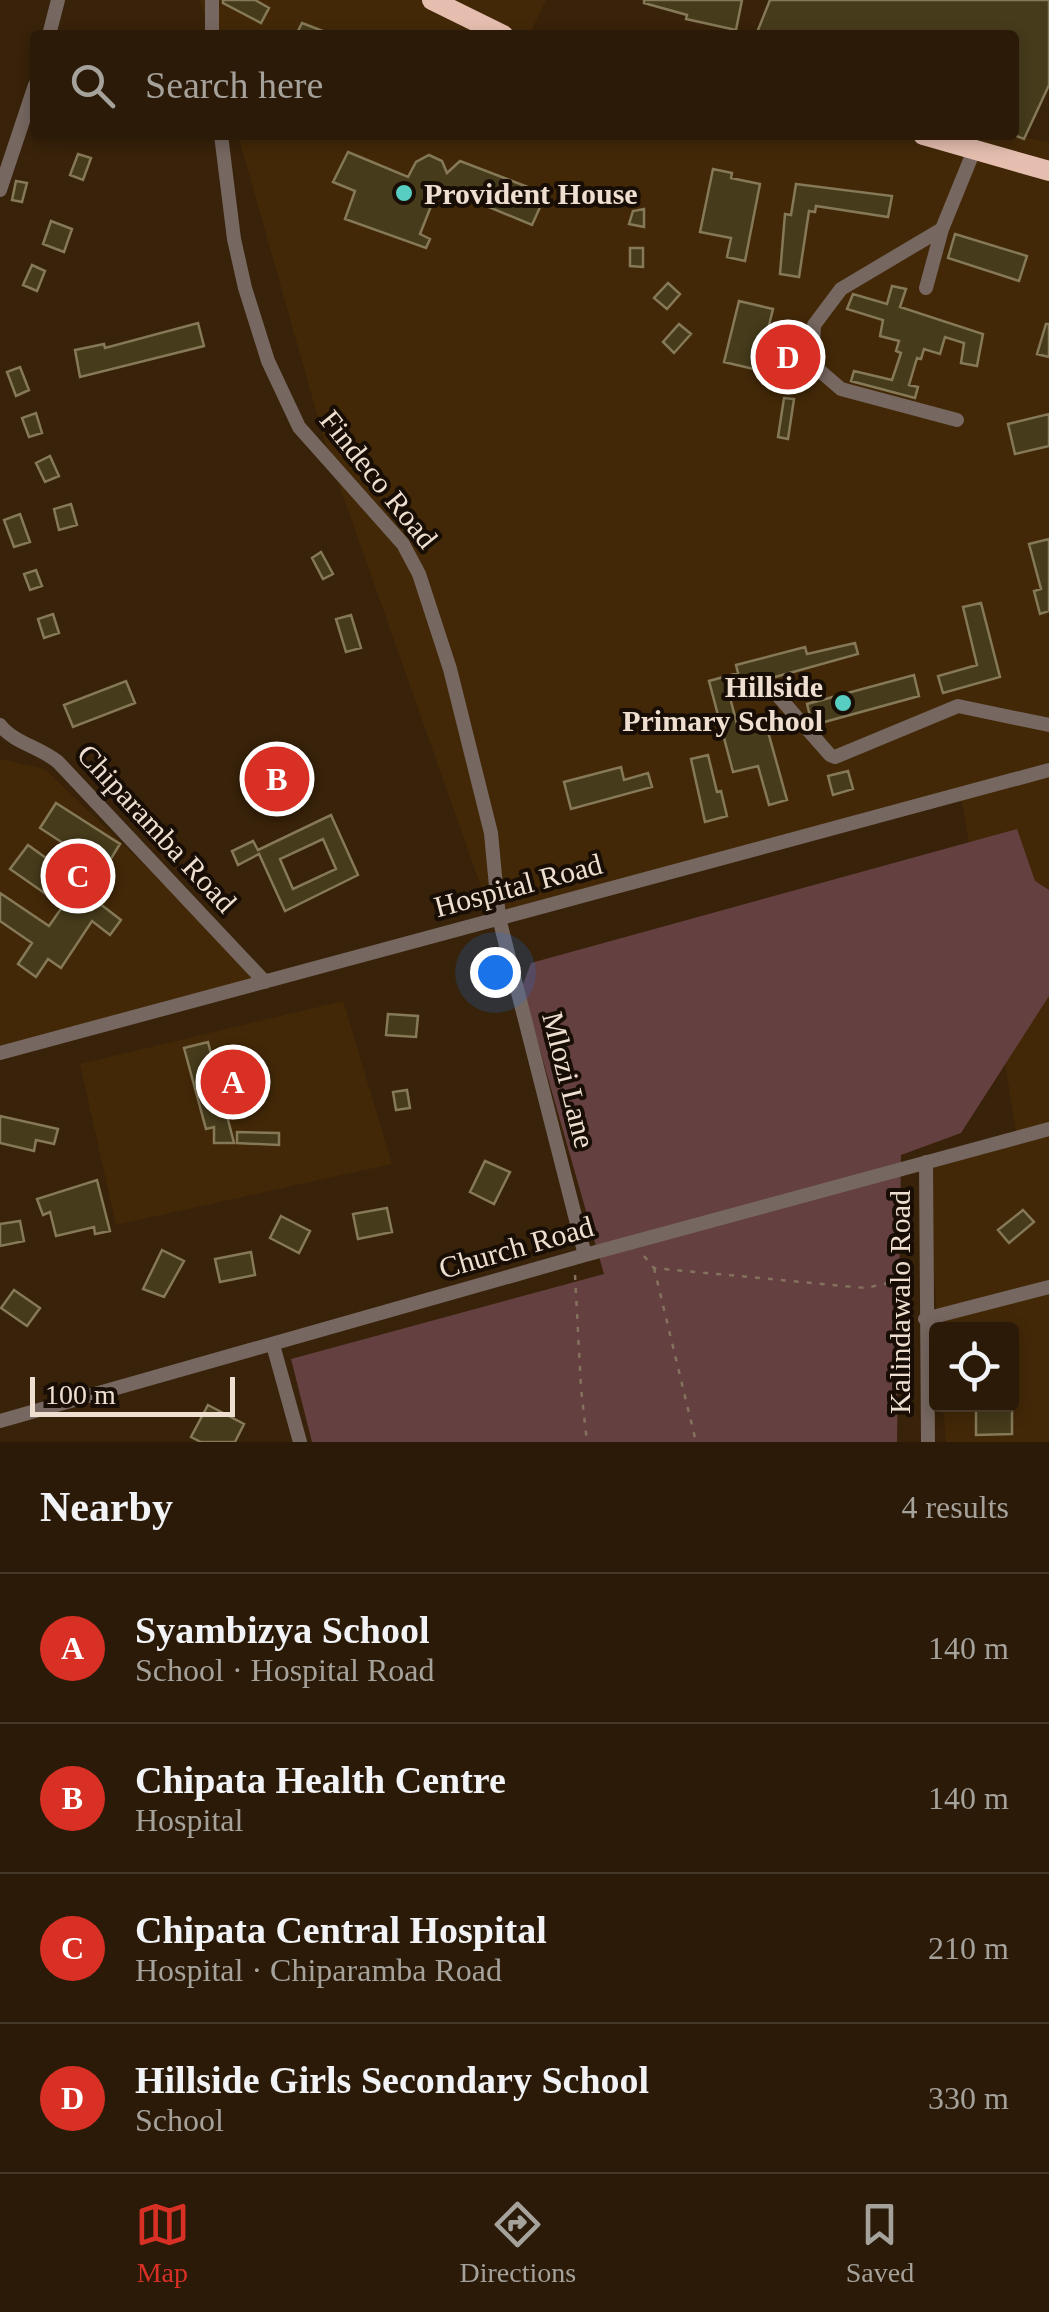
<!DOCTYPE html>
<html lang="en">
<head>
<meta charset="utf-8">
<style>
  :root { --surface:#2a1a07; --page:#362715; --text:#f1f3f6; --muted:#a5a19b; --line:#463828; --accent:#d93025 }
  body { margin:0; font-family:"Times New Roman",serif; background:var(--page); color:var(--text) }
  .controls { position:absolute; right:30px; bottom:30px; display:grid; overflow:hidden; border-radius:10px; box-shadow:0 5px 15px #0003 }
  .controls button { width:90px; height:90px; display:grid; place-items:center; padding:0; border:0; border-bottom:2px solid var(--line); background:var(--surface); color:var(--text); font:50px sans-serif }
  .scale { position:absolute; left:30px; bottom:25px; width:205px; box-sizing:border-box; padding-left:10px; border:5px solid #eedfd1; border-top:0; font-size:28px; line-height:35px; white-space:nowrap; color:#eedfd1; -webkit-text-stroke:8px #180e05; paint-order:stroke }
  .you { position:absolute; left:495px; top:972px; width:35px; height:35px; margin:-25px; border:8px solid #fff; border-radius:50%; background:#1a73e8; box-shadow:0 0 0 15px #1a73e833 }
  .badge { display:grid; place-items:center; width:65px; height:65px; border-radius:50%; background:var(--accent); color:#fff; font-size:32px; font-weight:700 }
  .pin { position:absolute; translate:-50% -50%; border:5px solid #fff; box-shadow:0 2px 10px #0006 }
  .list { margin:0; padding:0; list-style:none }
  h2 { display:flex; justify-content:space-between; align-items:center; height:130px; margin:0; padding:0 40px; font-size:42px }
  h2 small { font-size:32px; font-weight:400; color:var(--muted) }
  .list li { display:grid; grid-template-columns:65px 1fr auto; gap:30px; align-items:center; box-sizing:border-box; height:150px; padding:0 40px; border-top:2px solid var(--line) }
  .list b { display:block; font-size:38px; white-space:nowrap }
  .list p { margin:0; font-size:32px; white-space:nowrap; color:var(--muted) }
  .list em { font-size:32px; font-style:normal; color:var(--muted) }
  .icon { flex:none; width:55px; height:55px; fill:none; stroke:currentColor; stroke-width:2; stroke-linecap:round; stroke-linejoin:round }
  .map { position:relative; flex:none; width:1049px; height:1442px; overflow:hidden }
  .search { position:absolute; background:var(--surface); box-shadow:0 5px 15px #0003; left:30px; right:30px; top:30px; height:110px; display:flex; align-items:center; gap:25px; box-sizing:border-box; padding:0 35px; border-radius:10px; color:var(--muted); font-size:38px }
  .sheet { height:730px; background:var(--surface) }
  nav { display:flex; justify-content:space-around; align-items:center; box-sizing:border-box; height:140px; border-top:2px solid var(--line); background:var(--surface); font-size:28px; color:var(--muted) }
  nav a { display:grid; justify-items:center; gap:5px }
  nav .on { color:var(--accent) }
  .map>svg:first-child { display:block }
  .built { fill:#422807 }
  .green { fill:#654040 }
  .building { fill:#463b1b; stroke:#857957; stroke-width:2.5; fill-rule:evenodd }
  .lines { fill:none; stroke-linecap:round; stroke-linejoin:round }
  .path { stroke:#85725e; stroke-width:2.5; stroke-dasharray:5 8; stroke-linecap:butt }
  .minor { stroke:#766760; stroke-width:14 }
  .highway { stroke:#e5beaf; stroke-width:20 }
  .poi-dot { fill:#57cec1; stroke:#180e05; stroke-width:4 }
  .labels { text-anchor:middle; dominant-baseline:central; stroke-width:8; stroke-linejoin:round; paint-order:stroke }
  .poi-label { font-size:30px; font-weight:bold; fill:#eedfd1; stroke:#180e05; text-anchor:start }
  .street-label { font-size:30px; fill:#eedfd1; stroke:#180e05 }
</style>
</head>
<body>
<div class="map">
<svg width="1049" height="1442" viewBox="0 0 1049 1442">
  <rect width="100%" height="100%" fill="#382209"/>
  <path class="built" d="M200,0H546L532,29L543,35H210Z
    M238,135H1009L1049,142V1442H946L943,1405L1012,1404V1330L938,1329L926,1162L1017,1137L961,794L492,918L328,453Z
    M0,759L45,769L265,982L0,1046Z
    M343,1001L392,1164L116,1225L80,1064Z"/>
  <path class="green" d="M1017,829L1035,881L1049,890V996L961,1133L901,1155L897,1442H312L291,1359L604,1274L522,987L531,963Z"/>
  <path class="building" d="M223,0H255L269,8L261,23L223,3Z
    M644,0H742L736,30L686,19L687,15L644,3Z
    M770,0H1049V85L1024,139L1014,135V35H756Z
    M302,23L331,34V35H296Z
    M348,152L408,177L416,162L429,155L442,161L447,173L460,161L546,194L532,225L439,186L420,234L430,239L426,248L345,219L355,191L333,182Z
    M78,154L91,158L83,180L70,175Z
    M713,169L732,173L731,178L760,184L745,261L727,257L731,238L700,232Z
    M16,181L27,183L22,202L12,200Z
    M796,184L892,196L888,217L816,206L815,212L809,211L799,277L780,274L785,214L791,215Z
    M644,209V227L629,224L633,211Z
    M51,221L72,229L64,252L43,244Z
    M955,234L1027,256L1019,281L948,258Z
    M630,248H643V267L630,266Z
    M32,265L45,271L37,291L23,285Z
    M668,283L680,294L667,309L654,298Z
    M892,286L906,289L900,307L983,334L977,366L961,363L964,343L945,337L940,354L924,349L921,359L917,358L909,385L918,387L915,398L851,381L854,371L892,380L901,353L896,351L899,341L880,336L883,320L847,309L853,294L887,304Z
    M739,301L773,309L758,370L724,362Z
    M198,323L204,346L80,377L75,350L104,344L105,348Z
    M679,324L691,334L674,353L663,342Z
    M1046,324H1049V357L1037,354Z
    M785,355L797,357L789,392L777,390Z
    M20,367L29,390L16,396L7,372Z
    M784,398L794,399L788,439L778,437Z
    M36,413L42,433L29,437L22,418Z
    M1049,414V446L1015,454L1008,424Z
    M50,456L59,476L45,482L36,463Z
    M71,504L77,525L59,530L54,509Z
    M20,514L30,542L14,547L4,520Z
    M1049,539V611L1040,614L1034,591L1041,589L1029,544Z
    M321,552L333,574L323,579L312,558Z
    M36,570L42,586L30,590L24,574Z
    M981,603L1000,677L943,693L938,676L977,665L963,607Z
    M53,614L59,633L44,638L38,619Z
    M351,615L361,648L346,652L336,619Z
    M855,643L858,654L728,690L738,728L765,721L787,800L769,805L758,766L733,772L709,681L738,673L736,665L805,647L807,654Z
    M914,675L919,696L817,724L810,716L807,704Z
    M126,681L135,703L73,727L64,705Z
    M708,755L717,792L721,791L727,816L705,822L691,759Z
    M621,767L624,780L648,773L652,787L571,809L564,782Z
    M848,771L853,789L833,795L828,776Z
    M56,803L120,844L104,870L40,828Z
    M331,815L358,875L285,911L259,854L238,865L232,851L253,841L258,850ZM323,839L336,869L293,889L280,859Z
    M28,845L89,889L86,893L121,920L110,935L92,921L61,968L48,959L36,977L18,964L32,943L0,921V893L49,926L63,906L10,869Z
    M388,1014L418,1016L416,1037L386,1035Z
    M208,1042L226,1112L234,1143H214V1127L206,1129L184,1048Z
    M241,1075L265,1076L260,1102L239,1100Z
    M407,1090L410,1108L396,1110L393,1092Z
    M0,1116L58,1129L54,1144L36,1140L34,1151L0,1143Z
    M237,1132L279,1133V1145L237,1143Z
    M485,1161L510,1172L494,1204L470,1192Z
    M97,1180L110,1231L95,1234L94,1227L56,1236L50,1212L43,1215L37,1199Z
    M387,1208L392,1232L358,1239L353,1214Z
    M1023,1210L1034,1222L1009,1243L998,1230Z
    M281,1216L310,1231L299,1253L270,1238Z
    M20,1221L24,1241L0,1246V1224Z
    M162,1250L184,1261L164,1297L143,1289Z
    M251,1252L255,1275L220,1282L215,1259Z
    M14,1290L40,1308L27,1326L1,1308Z
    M976,1404H1012V1434L976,1435Z
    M208,1405L244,1424L235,1442H201L191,1437Z"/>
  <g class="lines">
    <path class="path" d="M644,1256L654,1268L865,1288L912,1278
      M654,1268L696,1442
      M575,1275L581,1388L587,1442"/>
    <path class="minor" d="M49,35L58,0
      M212,35V0
      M221,135L234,239L245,288L268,361L299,427L403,544L419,574L450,669L491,833L499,918L585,1255
      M0,190L35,85
      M926,288L942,229
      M957,420L841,389L812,364L814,325L841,289L942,229L975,148
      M779,697L830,755L835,757L958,706L1049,725
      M0,725C14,743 40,747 58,762L265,982
      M0,1053L1049,770
      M926,1162L928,1442
      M925,1319L1049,1287
      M273,1345L300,1442
      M0,1421L585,1255L1049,1129"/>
    <path class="highway" d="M432,0L503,35
      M923,135L1049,171"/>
  </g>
  <g class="poi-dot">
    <circle cx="404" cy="193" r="10"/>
    <circle cx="843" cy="703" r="10"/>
  </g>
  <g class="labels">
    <g class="poi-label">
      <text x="424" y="193">Provident House</text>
      <text x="823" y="686" text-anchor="end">Hillside<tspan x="823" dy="34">Primary School</tspan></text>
    </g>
    <g class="street-label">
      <text transform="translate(379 479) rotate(51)">Findeco Road</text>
      <text transform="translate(157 828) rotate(47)">Chiparamba Road</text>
      <text transform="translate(518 885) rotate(-15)">Hospital Road</text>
      <text transform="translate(569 1080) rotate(76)">Mlozi Lane</text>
      <text transform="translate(516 1247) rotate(-16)">Church Road</text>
      <text transform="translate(899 1302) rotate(-90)">Kalindawalo Road</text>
    </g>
  </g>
</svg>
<div class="controls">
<button><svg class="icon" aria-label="locate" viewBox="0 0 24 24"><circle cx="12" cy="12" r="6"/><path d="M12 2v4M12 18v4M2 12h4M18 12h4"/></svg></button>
</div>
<div class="scale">100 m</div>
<div class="you"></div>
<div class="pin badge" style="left:233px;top:1082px">A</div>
<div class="pin badge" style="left:277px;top:779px">B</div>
<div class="pin badge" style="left:78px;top:876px">C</div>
<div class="pin badge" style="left:788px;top:357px">D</div>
<div class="search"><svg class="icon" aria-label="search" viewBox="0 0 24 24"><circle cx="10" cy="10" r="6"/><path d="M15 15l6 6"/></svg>Search here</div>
</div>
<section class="sheet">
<h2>Nearby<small>4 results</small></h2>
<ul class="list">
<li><span class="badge">A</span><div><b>Syambizya School</b><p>School · Hospital Road</p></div><em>140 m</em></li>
<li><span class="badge">B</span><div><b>Chipata Health Centre</b><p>Hospital</p></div><em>140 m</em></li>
<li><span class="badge">C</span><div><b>Chipata Central Hospital</b><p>Hospital · Chiparamba Road</p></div><em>210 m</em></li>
<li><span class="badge">D</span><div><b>Hillside Girls Secondary School</b><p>School</p></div><em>330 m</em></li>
</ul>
</section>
<nav>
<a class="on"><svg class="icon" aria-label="map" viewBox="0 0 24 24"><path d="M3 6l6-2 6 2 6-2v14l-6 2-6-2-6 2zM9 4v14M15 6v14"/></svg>Map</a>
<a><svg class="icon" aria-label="directions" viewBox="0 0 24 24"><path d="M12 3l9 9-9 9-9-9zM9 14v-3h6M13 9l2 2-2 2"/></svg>Directions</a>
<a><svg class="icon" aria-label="saved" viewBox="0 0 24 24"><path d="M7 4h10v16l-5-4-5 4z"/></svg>Saved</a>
</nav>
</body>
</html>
